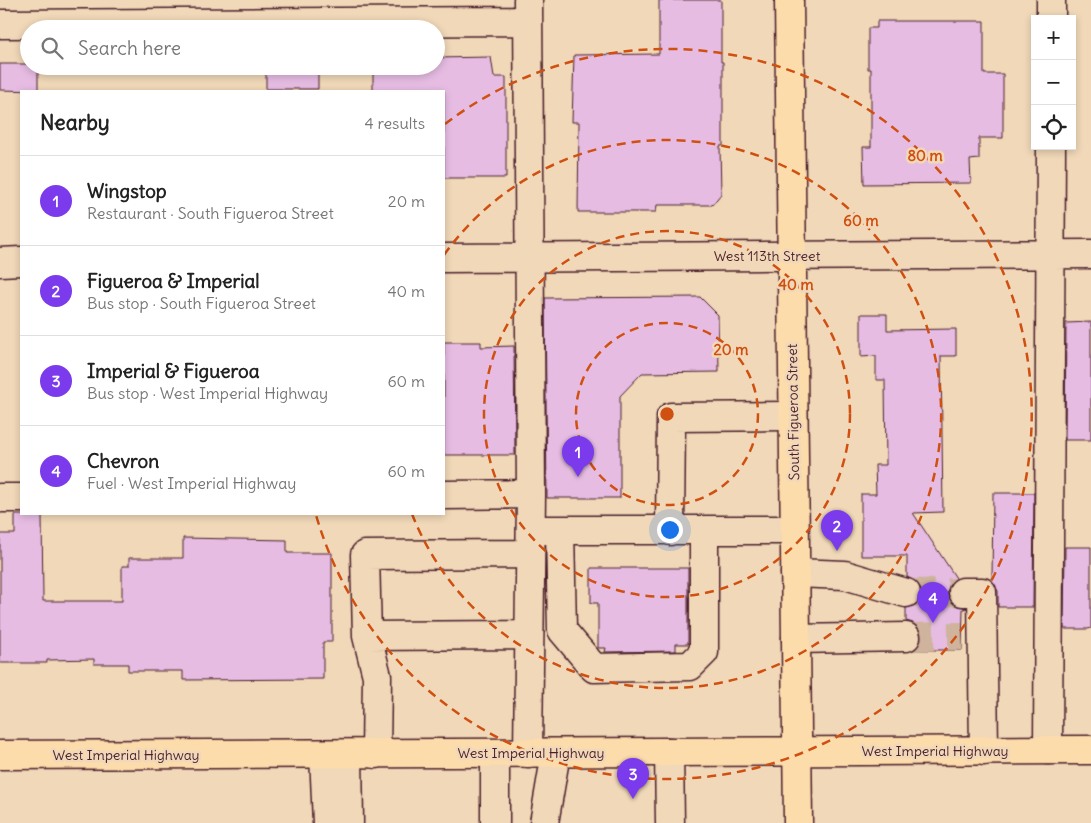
<!DOCTYPE html>
<html lang="en">
<head>
<meta charset="utf-8">
<style>
  :root { --surface:#fff; --page:#f2f2f2; --text:#222; --muted:#767676; --line:#e0e0e0; --accent:#7c3aed }
  body { margin:0; font-family:Delius,sans-serif; background:var(--page); color:var(--text) }
  .controls { position:absolute; right:15px; top:15px; display:grid; overflow:hidden; border-radius:0px; box-shadow:0 2px 8px #0003 }
  .controls button { width:45px; height:45px; display:grid; place-items:center; padding:0; border:0; border-bottom:1px solid var(--line); background:var(--surface); color:var(--text); font:25px sans-serif }
  .you { position:absolute; left:669px; top:529px; width:18px; height:18px; margin:-12px; border:4px solid #fff; border-radius:50%; background:#1a73e8; box-shadow:0 0 0 8px #1a73e833 }
  .badge { display:grid; place-items:center; width:32px; height:32px; border-radius:50%; background:var(--accent); color:#fff; font-size:16px; font-weight:700 }
  .pin { position:absolute; translate:-50% -41px; filter:drop-shadow(0 1px 2px #0008) }
  .pin::after { content:''; position:absolute; top:26px; width:18px; height:15px; background:inherit; clip-path:polygon(0 0,100% 0,50% 100%) }
  .list { margin:0; padding:0; list-style:none }
  h2 { display:flex; justify-content:space-between; align-items:center; height:65px; margin:0; padding:0 20px; font-size:21px }
  h2 small { font-size:16px; font-weight:400; color:var(--muted) }
  .list li { display:grid; grid-template-columns:32px 1fr auto; gap:15px; align-items:center; box-sizing:border-box; height:90px; padding:0 20px; border-top:1px solid var(--line) }
  .list b { display:block; font-size:19px; white-space:nowrap }
  .list p { margin:0; font-size:16px; white-space:nowrap; color:var(--muted) }
  .list em { font-size:16px; font-style:normal; color:var(--muted) }
  .icon { flex:none; width:28px; height:28px; fill:none; stroke:currentColor; stroke-width:2; stroke-linecap:round; stroke-linejoin:round }
  .map { position:relative; flex:none; width:1091px; height:823px; overflow:hidden }
  .search { position:absolute; background:var(--surface); box-shadow:0 2px 8px #0003; left:20px; top:20px; width:425px; height:55px; display:flex; align-items:center; gap:12px; box-sizing:border-box; padding:0 18px; border-radius:28px; color:var(--muted); font-size:19px }
  .panel { position:absolute; background:var(--surface); box-shadow:0 2px 8px #0003; left:20px; top:90px; width:425px; height:425px; border-radius:0px }
  .map>svg:first-child { display:block }
  .building { fill:#e6bce3; stroke:#4a1f2b }
  .lines { fill:none; stroke-linecap:round; stroke-linejoin:round }
  .minor-tunnel { stroke:#cfb39c; stroke-width:28; stroke-dasharray:28 14; stroke-linecap:butt }
  .minor-casing { stroke:#4a1f2b; stroke-width:31 }
  .major-casing { stroke:#4a1f2b; stroke-width:31 }
  .minor { stroke:#f0d8b8; stroke-width:28 }
  .major { stroke:#fddcac; stroke-width:28 }
  .ring { fill:none; stroke:#d05011; stroke-width:2.5; stroke-dasharray:9 6 }
  .labels { text-anchor:middle; dominant-baseline:central; stroke-width:5; stroke-linejoin:round; paint-order:stroke }
  .street-label { font-size:14px; fill:#4a1f2b; stroke:#f0d8b8 }
  .centre { fill:#d05011; stroke:#f0d8b8; stroke-width:2.5 }
  .ring-label { font-size:15px; text-anchor:middle; font-weight:bold; fill:#d05011; stroke:#f0d8b8; stroke-width:5; stroke-linejoin:round; paint-order:stroke }
</style>
</head>
<body>
<div class="map">
<svg width="1091" height="823" viewBox="0 0 1091 823">
  <rect width="100%" height="100%" fill="#f0d8b8"/>
  <filter id="ink" filterUnits="userSpaceOnUse"><feTurbulence type="fractalNoise" baseFrequency=".02" numOctaves="2"/><feDisplacementMap in="SourceGraphic" scale="10" xChannelSelector="R" yChannelSelector="G"/><feConvolveMatrix kernelMatrix="1 2 1 2 8 2 1 2 1" color-interpolation-filters="sRGB"/></filter>
  <g filter="url(#ink)">
    <path class="building" d="M659,0H721V62H723V146H720L721,194L712,205H657L656,212H578L579,122H572L574,55L659,54Z
      M877,21H984V74H1003V138H979V159L970,160L971,183L864,184L863,147H871V69H868V28H877Z
      M491,57L494,77H506V178H444V91H373V66H436V58Z
      M0,64H29V66H38V91L0,90Z
      M266,66H318V89H266Z
      M700,297L718,315L719,372L642,373L620,396V498H547L545,298Z
      M861,314H887V330L956,329V356H941L943,512L913,513L956,578L950,584L947,592L949,599L955,605L967,608L963,609L962,650H915L920,644L922,636L919,629L913,623L906,621V608L917,604L921,598V590L917,582L907,577V556H861V494H876L875,465H886L885,380H876V356L861,357Z
      M1091,322V440H1065L1066,323Z
      M444,342H481V347L514,346L515,455H444Z
      M993,493H1034L1033,607H998V591L992,581Z
      M15,515H42L43,601H122V566H129V558H183V538L287,540V553H332V642H323V679L183,680V671H128V664H94V659L47,660V663H0V534H15Z
      M1065,547H1091V628L1088,629H1064Z
      M591,568H688V644H676V651L605,652L606,648H598V603H591Z"/>
    <g class="lines">
      <path class="minor-tunnel" d="M906,593L963,592
        M906,637L962,636"/>
      <g class="minor-casing">
        <path id="minor" d="M1051,0V19
          M0,24L528,21
          M444,258L1091,254
          M0,262L21,261
          M444,495L531,494
          M0,498H21
          M542,530H794
          M560,530L562,630L594,668L690,666L704,652V530
          M670,531L671,417L793,416
          M795,573L845,575L906,593
          M963,592H982L984,751
          M367,636L529,635
          M796,639L906,637
          M1048,750L1051,146
          M669,752L670,823
          M528,753L531,494L528,0
          M324,754L327,823
          M348,754L349,823
          M376,754L377,676L367,636L365,555L530,554
          M495,754V823
          M544,823L556,753"/>
      </g>
      <g class="major-casing">
        <path id="major" d="M789,0L798,823
          M0,755L1091,750"/>
      </g>
      <use href="#minor" class="minor"/>
      <use href="#major" class="major"/>
    </g>
  </g>
  <g class="ring">
    <circle cx="667" cy="414" r="91"/>
    <circle cx="667" cy="414" r="183"/>
    <path d="M444 255A274 274 0 1 1 412 514"/>
    <path d="M445 124A365 365 0 1 1 316 515"/>
  </g>
  <g class="labels">
    <g class="street-label">
      <text x="767" y="256">West 113th Street</text>
      <text transform="translate(793 412) rotate(-91)">South Figueroa Street</text>
      <text x="935" y="751">West Imperial Highway</text>
      <text x="531" y="753">West Imperial Highway</text>
      <text x="126" y="755">West Imperial Highway</text>
    </g>
  </g>
  <circle cx="667" cy="414" r="8" class="centre"/>
  <g class="ring-label">
    <text x="925" y="161">80 m</text>
    <text x="861" y="226">60 m</text>
    <text x="796" y="290">40 m</text>
    <text x="731" y="355">20 m</text>
  </g>
</svg>
<div class="controls">
<button>+</button>
<button>−</button>
<button><svg class="icon" aria-label="locate" viewBox="0 0 24 24"><circle cx="12" cy="12" r="6"/><path d="M12 2v4M12 18v4M2 12h4M18 12h4"/></svg></button>
</div>
<div class="you"></div>
<div class="pin badge" style="left:578px;top:477px">1</div>
<div class="pin badge" style="left:837px;top:551px">2</div>
<div class="pin badge" style="left:633px;top:799px">3</div>
<div class="pin badge" style="left:933px;top:623px">4</div>
<div class="search"><svg class="icon" aria-label="search" viewBox="0 0 24 24"><circle cx="10" cy="10" r="6"/><path d="M15 15l6 6"/></svg>Search here</div>
<section class="panel">
<h2>Nearby<small>4 results</small></h2>
<ul class="list">
<li><span class="badge">1</span><div><b>Wingstop</b><p>Restaurant · South Figueroa Street</p></div><em>20 m</em></li>
<li><span class="badge">2</span><div><b>Figueroa &amp; Imperial</b><p>Bus stop · South Figueroa Street</p></div><em>40 m</em></li>
<li><span class="badge">3</span><div><b>Imperial &amp; Figueroa</b><p>Bus stop · West Imperial Highway</p></div><em>60 m</em></li>
<li><span class="badge">4</span><div><b>Chevron</b><p>Fuel · West Imperial Highway</p></div><em>60 m</em></li>
</ul>
</section>
</div>
</body>
</html>
